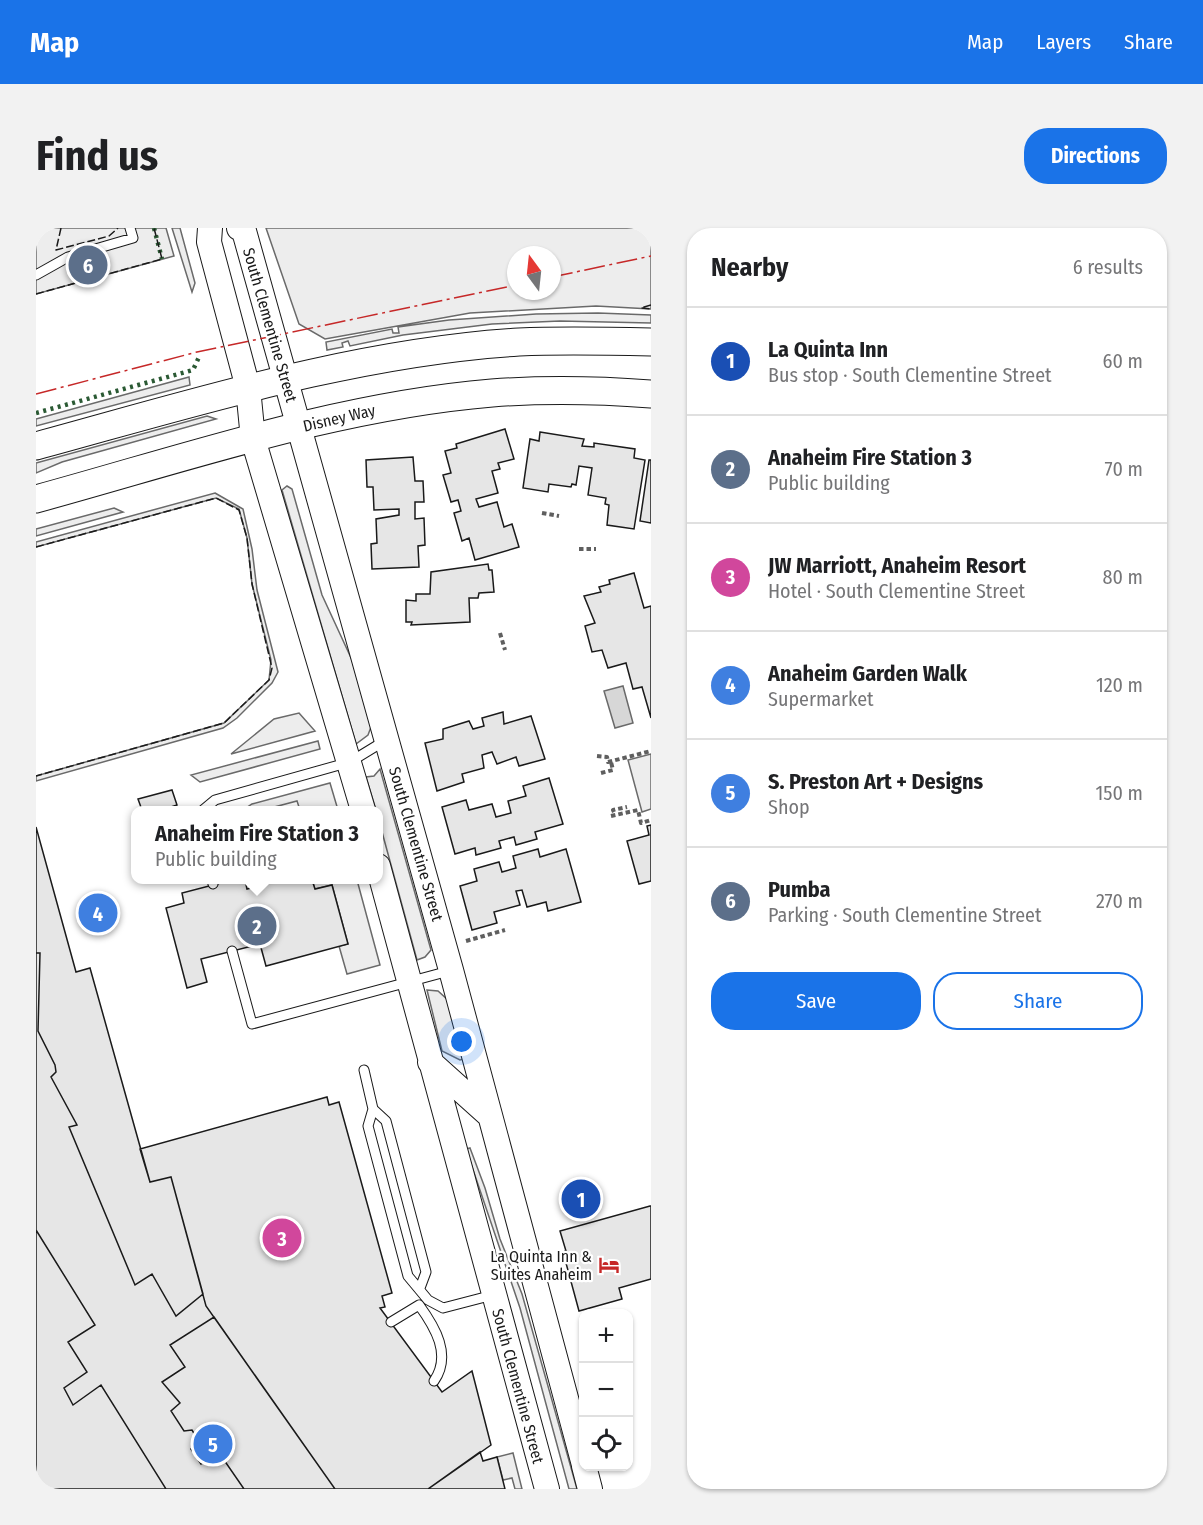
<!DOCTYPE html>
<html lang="en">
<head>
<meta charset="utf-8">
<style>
  :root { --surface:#fff; --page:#f2f2f2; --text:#202124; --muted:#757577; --line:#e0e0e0; --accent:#1a73e8 }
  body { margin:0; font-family:"Fira Sans Condensed",sans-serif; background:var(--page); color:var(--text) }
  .controls { position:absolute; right:18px; bottom:18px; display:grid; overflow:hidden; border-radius:12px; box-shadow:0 2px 4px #0004 }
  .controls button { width:54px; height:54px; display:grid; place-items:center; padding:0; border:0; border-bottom:2px solid var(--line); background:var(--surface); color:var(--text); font:30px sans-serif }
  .compass { position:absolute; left:471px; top:18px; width:54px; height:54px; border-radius:50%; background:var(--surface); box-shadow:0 2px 4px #0004; rotate:345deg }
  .you { position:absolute; left:426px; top:814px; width:21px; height:21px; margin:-15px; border:4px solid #fff; border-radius:50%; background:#1a73e8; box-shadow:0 0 0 9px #1a73e833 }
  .badge { display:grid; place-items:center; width:39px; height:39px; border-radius:50%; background:var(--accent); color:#fff; font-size:20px; font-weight:700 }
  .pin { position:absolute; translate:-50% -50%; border:3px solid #fff; box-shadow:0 2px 6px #0006 }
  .popup { position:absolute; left:95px; top:578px; width:252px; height:78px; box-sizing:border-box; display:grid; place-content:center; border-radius:12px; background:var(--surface); filter:drop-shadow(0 2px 4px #0005); font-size:20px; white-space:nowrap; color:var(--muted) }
  .popup b { font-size:22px; color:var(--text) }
  .popup::after { content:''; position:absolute; left:50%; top:100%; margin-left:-12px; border:12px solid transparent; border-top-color:var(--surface) }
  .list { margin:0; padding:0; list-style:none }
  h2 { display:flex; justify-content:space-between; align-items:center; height:78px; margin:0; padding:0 24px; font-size:26px }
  h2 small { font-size:20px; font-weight:400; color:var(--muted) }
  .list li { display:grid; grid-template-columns:39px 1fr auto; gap:18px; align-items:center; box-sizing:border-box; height:108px; padding:0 24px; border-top:2px solid var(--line) }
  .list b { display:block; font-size:22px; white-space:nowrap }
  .list p { margin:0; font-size:20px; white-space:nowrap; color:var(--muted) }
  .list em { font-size:20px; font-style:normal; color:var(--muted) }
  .actions { display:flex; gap:12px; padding:18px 24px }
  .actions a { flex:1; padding:14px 0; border:2px solid var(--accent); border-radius:24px; text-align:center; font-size:21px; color:var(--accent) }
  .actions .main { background:var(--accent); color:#fff }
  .icon { flex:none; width:33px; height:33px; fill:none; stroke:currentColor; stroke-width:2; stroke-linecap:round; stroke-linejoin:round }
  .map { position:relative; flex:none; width:615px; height:1261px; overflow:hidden; border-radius:24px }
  header { display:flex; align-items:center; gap:36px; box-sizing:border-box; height:84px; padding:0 30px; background:var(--accent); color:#fff }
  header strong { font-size:28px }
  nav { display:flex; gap:33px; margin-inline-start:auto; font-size:21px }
  .intro { display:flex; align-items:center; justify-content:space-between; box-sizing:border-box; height:144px; padding:0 36px }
  h1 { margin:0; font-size:42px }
  .button { padding:15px 27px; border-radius:24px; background:var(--accent); color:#fff; font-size:21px; font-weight:700 }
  main { display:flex; gap:36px; padding:0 36px }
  aside { flex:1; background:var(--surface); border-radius:24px; box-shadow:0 2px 4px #0004 }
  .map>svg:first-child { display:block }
  .built { fill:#ededed; stroke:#6a6a6a; stroke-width:1.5; fill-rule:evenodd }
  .water { fill:#d7d7d7; stroke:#6a6a6a; stroke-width:1.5 }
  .building { fill:#e6e6e6; stroke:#1a1a1a; stroke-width:1.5 }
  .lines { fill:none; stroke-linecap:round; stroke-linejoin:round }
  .service-casing { stroke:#1a1a1a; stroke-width:11 }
  .tertiary-casing { stroke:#1a1a1a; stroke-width:26 }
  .secondary-casing { stroke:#1a1a1a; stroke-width:29 }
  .path { stroke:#5f5f5f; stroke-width:4; stroke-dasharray:4.5 3; stroke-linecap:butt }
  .service { stroke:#fff; stroke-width:9 }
  .tertiary { stroke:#fff; stroke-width:24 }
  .secondary { stroke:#fff; stroke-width:27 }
  .hedge { stroke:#2b5a34; stroke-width:4.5; stroke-dasharray:3 4.5; stroke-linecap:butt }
  .fence { stroke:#1a1a1a; stroke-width:1.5; stroke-dasharray:8 3; stroke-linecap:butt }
  .power { stroke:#c62828; stroke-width:1.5; stroke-dasharray:21 4.5 3 4.5; stroke-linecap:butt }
  .labels { text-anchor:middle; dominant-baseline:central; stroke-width:4.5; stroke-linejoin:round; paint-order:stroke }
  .street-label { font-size:16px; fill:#1a1a1a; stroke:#fff }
  .poi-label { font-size:16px; fill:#1a1a1a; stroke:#fff; text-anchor:end }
</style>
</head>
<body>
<header>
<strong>Map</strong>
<nav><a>Map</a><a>Layers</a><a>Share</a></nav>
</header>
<div class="intro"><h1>Find us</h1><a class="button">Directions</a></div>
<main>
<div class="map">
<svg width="615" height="1261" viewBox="0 0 615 1261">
  <rect width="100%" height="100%" fill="#fff"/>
  <path class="built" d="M0,0H130L138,28L0,66Z
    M136,0H144L159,55L156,64Z
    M230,0H615V81L560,78L434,85L289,111L263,96ZM480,27H516V63H480Z
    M562,85L615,87V95L524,93L456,96L367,107L314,118L312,113L306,115L307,119L291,122L290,114L356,101L357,105H363L362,99L413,92L500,86Z
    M153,149L154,157L0,198V191Z
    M171,188L180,191L26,234L0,245V235Z
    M251,258L256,261L286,367L316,432L335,499L332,507L320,516L246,262Z
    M179,265L207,281L216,321L221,362L242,444L236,455L201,490L187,500L0,553V548L188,495L233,452L235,432L216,356L211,310L203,281L180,270L0,319V314Z
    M78,280L87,284L0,308V301Z
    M263,485L279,503L195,526L238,491Z
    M282,513L284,521L164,554L155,547Z
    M615,526V581L606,584L592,532Z
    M344,541L395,722L389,729L381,732L343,593L342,582H340L330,549L338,548Z
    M294,555L302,582H264L261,573L227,582H207L216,576Z
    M276,652H321L344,737L311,746L303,718L312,716L296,657L279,661Z
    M391,762L402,763L413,773L428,831L424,832L406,823Z
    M434,920L449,960L464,1011L486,1066L541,1261H533L484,1080L430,921Z
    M477,1225L486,1261H479L476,1250L467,1252L461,1229Z"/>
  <path class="water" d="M587,458L597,495L579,500L568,463Z"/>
  <path class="building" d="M61,27L63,34L48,38L47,32Z
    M469,201L478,231L462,235L464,241L456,243L462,265L440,271L443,279L461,274L468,299L476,296L483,319L439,332L433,310L426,313L418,285L425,283L422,272L415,274L407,247L415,245L409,223L421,220L420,216Z
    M504,204L548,211L546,218L558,219V215L599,221L598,230L609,232L598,301L571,297L573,277L569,276L570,270L552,267L556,240L543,238L540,257L536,256L535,259L513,256L512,264L487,260L494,211L503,213Z
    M377,229L379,253H387L388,274H379V291L388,290L389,317L382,318L383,339L336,341L335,316L341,315L340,291L363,287V281L338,282L337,259H331L330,232Z
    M613,232H615V295L604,293Z
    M452,336L453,342H456L458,364L443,365L442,370H433L434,394L375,397L376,394H370V372L380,373V366H394L395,344Z
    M598,345L608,380L615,378V490L606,459L597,461L590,435L572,440L566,422L556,424L549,398L559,395L548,368L565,364L563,359L574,356L573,352Z
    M467,484L468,496L495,488L509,531L483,538L480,529L461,536L456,524L446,527L448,540L426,546L428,554L401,563L389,515L407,511V501L433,493L437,501L448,498L446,490Z
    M513,550L527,596L499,604L501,611L480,617L478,609L463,613L465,620L440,627L439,620L419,626L406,579L430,572L433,582L456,576L460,589L475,585L472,573L490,568L487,558Z
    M136,562L141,577L132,580L133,582H106L102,571Z
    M615,597V653L603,656L591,613L613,607L611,598Z
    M0,599L40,744L54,740L114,954L135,949L167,1066L140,1088L116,1046L99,1057L33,899L41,897L15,849L20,844L19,837L2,803L4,725H0Z
    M0,599L40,744L54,740L114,954L135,949L170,1078L299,1261H0Z
    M502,621L504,629L530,621L545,674L512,683L510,674L491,679L486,662L480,663L484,677L458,684L461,695L436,702L424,658L441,653L438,641L463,634L466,644L480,640L477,628Z
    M196,652H209L211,661L230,656L229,652H276L279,661L296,657L312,716L230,738L224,716L165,731L171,754L151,760L130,680L148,675L146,665Z
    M291,869L293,877L303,874L356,1065L346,1068L349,1079L344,1080L406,1164L436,1143L455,1217L392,1261H299L170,1078L135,949L114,954L104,921Z
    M614,978H615V1051L583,1060L586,1071L543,1083L527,1024L530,1023L524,1003Z
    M0,1002L59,1097L32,1114L51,1144L28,1160L37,1177L65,1157L130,1261H0Z
    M178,1089L299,1261H208L186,1229L176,1230L165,1236L155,1221L165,1217L156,1202L148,1203L135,1183L144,1175L126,1154L149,1139L134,1117Z
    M444,1224L447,1233L461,1229L469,1261H392Z
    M444,1224L447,1233L461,1229L469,1261H392Z"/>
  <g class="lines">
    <g class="service-casing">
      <path id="service" d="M0,47L32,29L97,10L94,0
        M167,582L179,572L314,534L350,512
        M176,652L177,656
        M196,723L216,796L413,743
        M328,842L337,881L350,893L390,1044L384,1060
        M337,881L332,898L372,1048L392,1072L407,1080L457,1067
        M355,1094L383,1077C399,1099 416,1127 398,1153"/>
    </g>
    <g class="tertiary-casing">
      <path id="tertiary" d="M174,0L173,14L212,160L217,211L327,582
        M203,0L208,3L415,742L548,1237
        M342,638L511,1261
        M394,834L453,887
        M548,1238L554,1261"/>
    </g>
    <g class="secondary-casing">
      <path id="secondary" d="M0,218C158,175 319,124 483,114C527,112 571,113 615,114
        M0,271C150,230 300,178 456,165C509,161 562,162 615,166"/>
    </g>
    <path class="path" d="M506,285L523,288
      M543,321H560
      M464,405L469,422
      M561,528L571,529L572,534L615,523
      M565,545L577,542L575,534
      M578,584L577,582L591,579
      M575,588L602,582L605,595L615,592
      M430,713L469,702"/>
    <use href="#service" class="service"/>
    <use href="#tertiary" class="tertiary"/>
    <use href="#secondary" class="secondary"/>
    <path class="hedge" d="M118,0L126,31
      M0,185L157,142L163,129"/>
    <path class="fence" d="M25,0L20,22L73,8L82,0
      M0,66L126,31L118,0
      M615,77L605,80L615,81
      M0,319L180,270L203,282L211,310L216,356L236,440L233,452L188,495L0,548"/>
    <path class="power" d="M516,49L615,28
      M0,166L161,124L480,57"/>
  </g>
  <defs>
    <g id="hotel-bare" transform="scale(1.62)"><path d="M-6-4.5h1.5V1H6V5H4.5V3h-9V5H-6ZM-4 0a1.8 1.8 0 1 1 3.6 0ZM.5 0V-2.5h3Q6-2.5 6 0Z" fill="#c62828" stroke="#fff" stroke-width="2.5" paint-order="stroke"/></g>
  </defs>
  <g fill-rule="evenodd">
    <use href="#hotel-bare" x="573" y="1037"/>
  </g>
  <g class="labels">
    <g class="street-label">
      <text transform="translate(234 97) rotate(74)">South Clementine Street</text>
      <text transform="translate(303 190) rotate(-13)">Disney Way</text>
      <text transform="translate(380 616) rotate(74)">South Clementine Street</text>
      <text transform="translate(482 1158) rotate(75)">South Clementine Street</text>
    </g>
    <g class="poi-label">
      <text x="556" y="1028">La Quinta Inn &amp;<tspan x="556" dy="18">Suites Anaheim</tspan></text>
    </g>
  </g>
</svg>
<div class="controls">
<button>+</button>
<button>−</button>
<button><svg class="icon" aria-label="locate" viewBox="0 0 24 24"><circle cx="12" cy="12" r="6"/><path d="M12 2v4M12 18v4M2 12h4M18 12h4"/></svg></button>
</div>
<svg class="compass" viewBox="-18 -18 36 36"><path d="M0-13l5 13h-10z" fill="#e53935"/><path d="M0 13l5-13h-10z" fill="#757577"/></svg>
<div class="you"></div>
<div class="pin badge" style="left:545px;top:971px;background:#1a4fb4">1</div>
<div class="pin badge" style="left:221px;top:698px;background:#5c6f8a">2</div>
<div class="popup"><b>Anaheim Fire Station 3</b>Public building</div>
<div class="pin badge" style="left:246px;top:1010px;background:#d1479c">3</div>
<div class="pin badge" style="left:62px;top:685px;background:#3f7fe0">4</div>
<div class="pin badge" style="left:177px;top:1216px;background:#3f7fe0">5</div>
<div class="pin badge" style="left:52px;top:37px;background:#5c6f8a">6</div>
</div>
<aside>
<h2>Nearby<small>6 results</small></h2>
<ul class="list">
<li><span class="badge" style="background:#1a4fb4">1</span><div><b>La Quinta Inn</b><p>Bus stop · South Clementine Street</p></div><em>60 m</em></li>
<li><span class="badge" style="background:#5c6f8a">2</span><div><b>Anaheim Fire Station 3</b><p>Public building</p></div><em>70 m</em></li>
<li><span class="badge" style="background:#d1479c">3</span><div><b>JW Marriott, Anaheim Resort</b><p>Hotel · South Clementine Street</p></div><em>80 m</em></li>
<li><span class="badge" style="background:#3f7fe0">4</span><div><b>Anaheim Garden Walk</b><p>Supermarket</p></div><em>120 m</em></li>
<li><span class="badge" style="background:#3f7fe0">5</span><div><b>S. Preston Art + Designs</b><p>Shop</p></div><em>150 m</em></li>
<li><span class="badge" style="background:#5c6f8a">6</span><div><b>Pumba</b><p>Parking · South Clementine Street</p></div><em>270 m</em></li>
</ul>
<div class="actions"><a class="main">Save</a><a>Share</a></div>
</aside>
</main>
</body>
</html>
